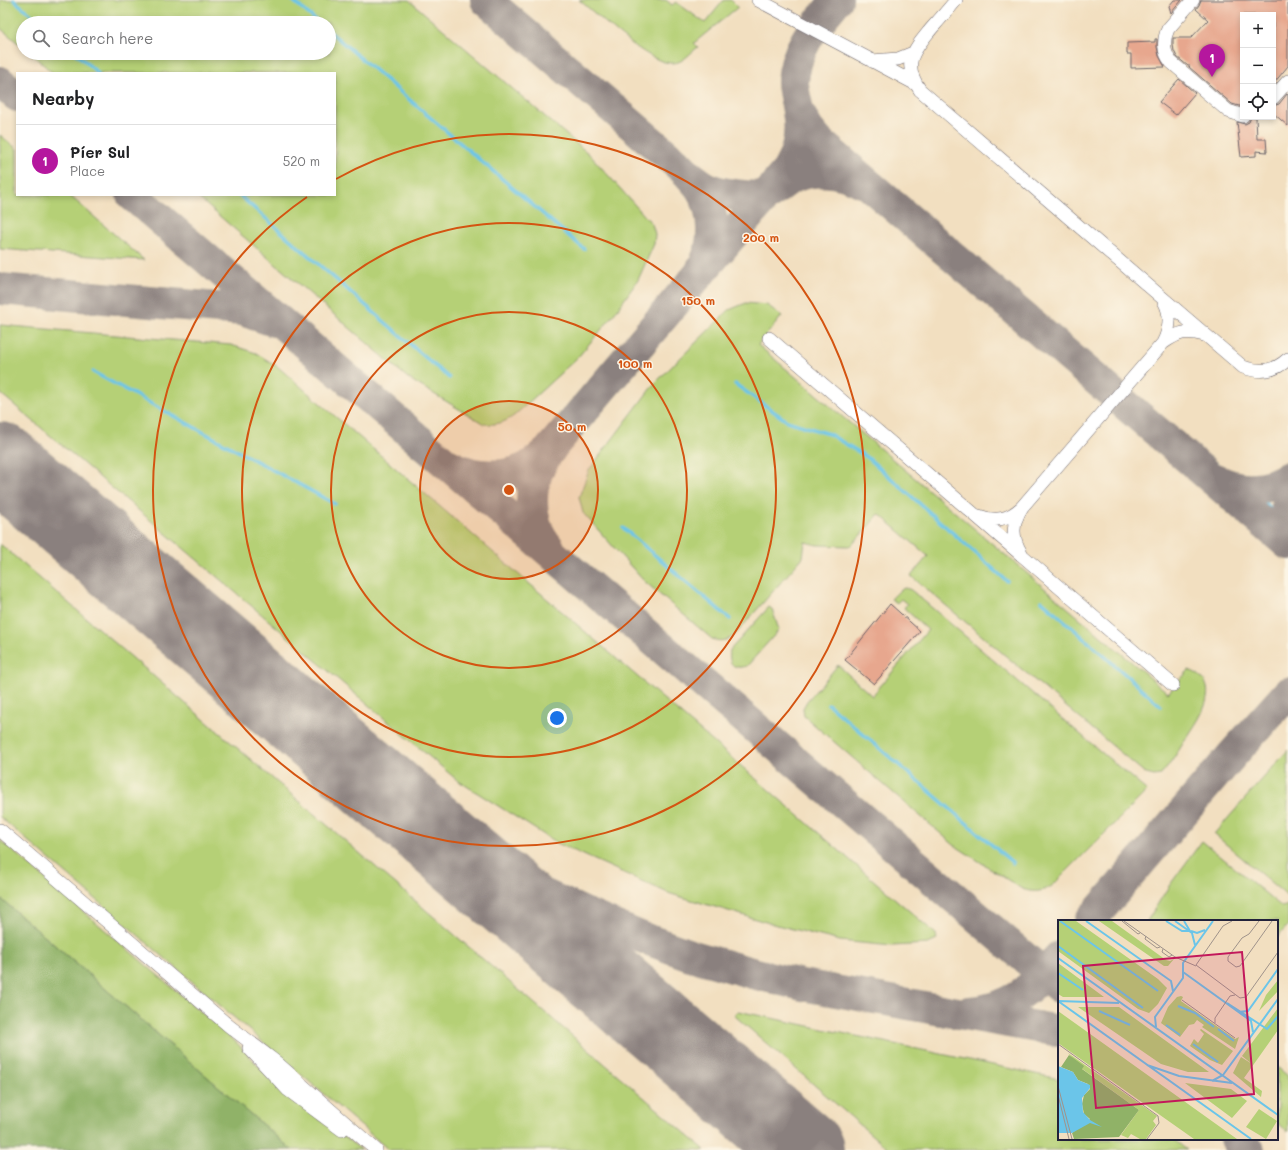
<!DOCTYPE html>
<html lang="en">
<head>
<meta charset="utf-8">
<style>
  :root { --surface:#fff; --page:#f2f2f2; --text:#202124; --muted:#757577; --line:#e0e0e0; --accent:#b5179e }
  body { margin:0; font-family:Mali,sans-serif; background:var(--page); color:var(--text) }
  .controls { position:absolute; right:12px; top:12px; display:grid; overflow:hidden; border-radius:0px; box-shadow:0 2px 6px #0003 }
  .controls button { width:36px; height:36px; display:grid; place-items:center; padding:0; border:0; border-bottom:1px solid var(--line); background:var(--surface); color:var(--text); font:20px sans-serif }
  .you { position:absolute; left:557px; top:718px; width:14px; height:14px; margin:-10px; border:3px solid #fff; border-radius:50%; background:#1a73e8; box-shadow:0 0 0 6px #1a73e833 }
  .badge { display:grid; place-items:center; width:26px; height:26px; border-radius:50%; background:var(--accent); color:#fff; font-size:13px; font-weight:700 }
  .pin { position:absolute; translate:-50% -33px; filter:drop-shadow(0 1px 2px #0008) }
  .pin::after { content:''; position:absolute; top:21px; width:14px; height:12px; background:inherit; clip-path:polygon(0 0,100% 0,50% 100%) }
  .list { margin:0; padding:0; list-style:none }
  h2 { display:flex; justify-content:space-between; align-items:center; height:52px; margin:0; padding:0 16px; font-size:17px }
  h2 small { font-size:13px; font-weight:400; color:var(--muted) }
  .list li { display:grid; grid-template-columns:26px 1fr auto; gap:12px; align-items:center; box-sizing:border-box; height:72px; padding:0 16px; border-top:1px solid var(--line) }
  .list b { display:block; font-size:15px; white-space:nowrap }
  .list p { margin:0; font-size:13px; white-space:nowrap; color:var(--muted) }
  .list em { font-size:13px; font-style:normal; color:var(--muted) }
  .icon { flex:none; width:22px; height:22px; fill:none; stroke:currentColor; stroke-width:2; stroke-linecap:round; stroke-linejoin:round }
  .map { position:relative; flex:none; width:1288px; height:1150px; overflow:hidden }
  .search { position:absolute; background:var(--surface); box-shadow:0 2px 6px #0003; left:16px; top:16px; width:320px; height:44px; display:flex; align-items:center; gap:10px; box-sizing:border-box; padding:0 14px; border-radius:22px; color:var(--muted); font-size:15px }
  .panel { position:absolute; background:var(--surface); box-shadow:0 2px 6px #0003; left:16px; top:72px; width:320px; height:124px; border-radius:0px }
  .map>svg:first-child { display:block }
  .green { fill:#b5d076; stroke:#6c7958 }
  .forest { fill:#90b267; stroke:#596a51 }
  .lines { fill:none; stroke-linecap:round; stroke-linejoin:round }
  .stream { stroke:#6bc5e9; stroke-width:3.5 }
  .taxiway { stroke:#8a807e; stroke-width:32 }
  .runway { stroke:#8a807e; stroke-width:80 }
  .building { fill:#e7a78e }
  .minor-casing { stroke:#6b646a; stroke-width:14 }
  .minor { stroke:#fff; stroke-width:13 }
  .ring { fill:none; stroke:#d45411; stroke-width:2 }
  .inset-river { fill:none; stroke:#6bc5e9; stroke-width:2 }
  .inset-road { fill:none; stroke:#9f938b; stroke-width:1 }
  .view { fill:#c2185b; fill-opacity:0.15; stroke:#c2185b; stroke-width:2 }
  .inset-edge { fill:none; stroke:#22223b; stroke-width:2 }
  .centre { fill:#d45411; stroke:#fcf5e5; stroke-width:2 }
  .ring-label { font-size:12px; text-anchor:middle; font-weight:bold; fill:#d45411; stroke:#fcf5e5; stroke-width:3; stroke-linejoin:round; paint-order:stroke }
</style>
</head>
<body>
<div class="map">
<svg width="1288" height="1150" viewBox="0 0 1288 1150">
  <rect width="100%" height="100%" fill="#fcf5e5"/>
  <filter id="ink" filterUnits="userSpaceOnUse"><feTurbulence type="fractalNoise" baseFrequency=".025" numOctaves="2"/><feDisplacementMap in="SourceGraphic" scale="8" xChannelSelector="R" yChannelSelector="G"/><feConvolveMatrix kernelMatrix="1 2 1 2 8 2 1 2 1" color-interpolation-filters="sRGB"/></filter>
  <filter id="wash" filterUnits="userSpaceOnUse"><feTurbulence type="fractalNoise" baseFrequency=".012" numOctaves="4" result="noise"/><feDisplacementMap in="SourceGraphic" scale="16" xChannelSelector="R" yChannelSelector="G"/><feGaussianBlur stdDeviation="0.9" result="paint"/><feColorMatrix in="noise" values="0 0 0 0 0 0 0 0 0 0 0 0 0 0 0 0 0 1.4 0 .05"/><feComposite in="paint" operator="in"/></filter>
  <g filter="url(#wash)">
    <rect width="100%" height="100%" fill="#f2dfc0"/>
    <path class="green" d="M0,0H409L590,155L652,224L655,234L654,244L638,280L612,317L578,357L515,415C504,423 497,425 484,424L409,379L195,195H335V73H53L30,53H329V23H23V47L0,28Z
      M579,0H666L672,5L676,2L705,23L724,0H731L738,7L694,43L698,47C690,53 683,63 673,63C649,65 599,16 579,0Z
      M0,135L17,149V195H69L144,260L0,249Z
      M746,303L767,305L782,316L758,345L1168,693L1189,670C1227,684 1197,722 1184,742C1177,753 1170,765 1161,775L1154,776L1146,774L911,576L928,556L879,514L851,546L817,545L805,542L803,557L734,636C726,641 721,642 712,639L643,580L583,513L579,497L589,470L654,384L729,310Z
      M0,325L231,345L256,353L278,367L936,934L937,940L928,944L892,946L840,941L769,923L668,893L557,843L457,780L0,393Z
      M0,544L705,1150H389L0,817Z
      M906,588L911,590L1147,791L1053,885C1044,892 1034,893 1022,889L954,845L804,716L803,708L807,701L838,665L872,696L928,630L904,608L907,604L901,599L897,603L891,599L901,589Z
      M769,607L772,609L779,630L747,666C733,670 728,664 730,650Z
      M1288,750V897L1214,834Z
      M0,840L237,1043L285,1094L362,1150H292L0,898Z
      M1202,841L1282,907L1288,905V925L1277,938V921H1147L1169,886Z
      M738,1011L1059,1079V1139H1173L1187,1150H889L735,1016V1013Z
      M1277,1067L1288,1076V1132L1277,1122Z"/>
    <path class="forest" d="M0,898L292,1150H0Z"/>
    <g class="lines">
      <path class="stream" d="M14,0L41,23
        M292,0L319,23
        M329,31L584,249
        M75,53L98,73
        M239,195L449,378
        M93,372L335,504
        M735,384L787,421L829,434L867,457L1007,581
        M1131,395L1288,522
        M623,528L730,619
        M1042,601L1161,706
        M828,704L1013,863"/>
      <path class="taxiway" d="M486,0L682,168C689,175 697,182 702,191C715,213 716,246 702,268
        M0,82L17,96
        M798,111L808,129L819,142L1288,544
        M689,175C696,180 702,186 710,189C720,194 757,199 767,195C775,192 781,184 788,180C811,167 839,170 862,182
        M132,195L1059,987
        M0,289L242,310L274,321
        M452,466C474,478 506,479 528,467C536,462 544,455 551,449
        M1215,479C1238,492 1266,491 1288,477
        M1288,498L1287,504L1288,520
        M549,548C531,528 528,497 537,473C540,464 546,456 551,448L787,171C798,153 802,133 798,112C797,102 793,92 793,82C795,47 816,25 837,0
        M442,841L532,889L593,917L638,936L690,955L752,973L802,985L1059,1031
        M1090,921L1234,753L1288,693
        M969,1012C1010,1010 1034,986 1059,957
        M1236,1139L1249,1150"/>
      <path class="runway" d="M0,462L804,1150"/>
    </g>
    <g id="blocks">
      <path class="building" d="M1174,0H1182L1171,13L1169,6Z
        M1201,0H1288V66L1274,83L1275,84L1273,86V15H1243V106H1239L1232,104L1189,67L1190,66H1188L1177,57L1174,51L1173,45V38H1191L1208,20L1196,9L1199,5Z
        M1155,39H1157V47L1159,56L1165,67L1131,68V54H1127V43L1155,42Z
        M1179,79L1195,93L1176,115L1159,102Z
        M1287,94L1288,95V126L1273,113V106L1279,104Z
        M1251,117H1256L1257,139H1266L1267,152L1256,151V156L1241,157L1237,122L1245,124L1249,122Z
        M890,604L920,631L874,684L845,660Z"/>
    </g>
  </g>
  <g filter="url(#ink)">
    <use href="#blocks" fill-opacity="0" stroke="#6b646a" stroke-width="1"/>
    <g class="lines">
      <g class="minor-casing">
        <path id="minor" d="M758,0L916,84
          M956,0C948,10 940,19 931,29C914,50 901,63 920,90L1243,367C1260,373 1274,372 1288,359
          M1193,0L1168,29C1163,40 1163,52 1171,62L1228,111L1243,116
          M872,61L898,59L913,53
          M1273,98L1288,81
          M769,338L1173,685
          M1163,343C1179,332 1186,330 1204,335
          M979,516C995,522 1008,520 1021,508
          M1021,553C1011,537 1012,523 1022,507L1163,343C1170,329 1172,315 1164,301
          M0,830L229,1026L276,1062L376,1150
          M249,1048L288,1090L342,1130"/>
      </g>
      <use href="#minor" class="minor"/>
    </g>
  </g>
  <circle cx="509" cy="490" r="89" fill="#d45411" fill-opacity=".12"/>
  <g class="ring">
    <circle cx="509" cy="490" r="89"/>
    <circle cx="509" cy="490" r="178"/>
    <circle cx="509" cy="490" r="267"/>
    <path d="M336 179A356 356 0 1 1 307 197"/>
  </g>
  <g transform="translate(1058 920)">
    <rect width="220" height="220" fill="#f2dfc0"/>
    <path d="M0,1H18L100,59L109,68L100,84L91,93L80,89L0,31ZM41,1H54L108,40L112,41L116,39L110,46H106ZM0,43L46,77H5L0,74ZM220,60V71L201,91L208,75ZM123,76L125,77L123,81L177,119L181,117L177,129L144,107L146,105L139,100L136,104L131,105L122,117L103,103L110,87L119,77ZM20,87H61L151,152H130L103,144ZM220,88V110L186,158L204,171L203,177L175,153L183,137L194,144L184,136ZM0,91L179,219H136L0,123ZM143,109L175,131L164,145L152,140L132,126L136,119L140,123L146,114L142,110ZM10,133L99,196L95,201L98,205L88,219H82L73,214L70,218L63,215L81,190L23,148ZM127,163L173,169L189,181L174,198ZM201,189L219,201L208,219L188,207Z" fill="#b5d076"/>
    <path d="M11,135L26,146L24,149L81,190L61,217L16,219L14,213L32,199L26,194L24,184L26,175L32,169L30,164L20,160L15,152L3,147Z" fill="#90b267"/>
    <path d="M0,146L15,152L20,160L32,165V168L24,178L25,192L32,200L44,207L32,203L14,213H0Z" fill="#6bc5e9"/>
    <path class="inset-river" d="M2,1L100,71M28,1L113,61L115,71M108,1L124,11H132L126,1M117,1L134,13L137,25M133,11L139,13L147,10M0,26L85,88M0,38L220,195M125,52L193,101L195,112M0,53L25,70M0,81L61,83M0,81L193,219M169,83L209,109L220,96M120,86L137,93L156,107M41,91L72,105M180,92L190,91L220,49M108,105L122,115M98,107L97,97L125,58V43L155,1M160,109L176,121M135,124L160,142M89,145L121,156L174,163M154,161L165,155L220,79"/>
    <path class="inset-road" d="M64,1L80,14L82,13M66,1L117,37L138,46M174,1L165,6L138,45L182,78L188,77L220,32M201,1L191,14L184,18L170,37V41L178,47L182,46L214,1M88,16L87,19L99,28L102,27M105,29L104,32L111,37L114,35M124,80L177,118M157,103V98L172,76L177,75M0,124L100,196L101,203L89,219M0,166L14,219M0,175L11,219"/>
    <path class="view" d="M184,32L196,174L38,188L25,46Z"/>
    <rect width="220" height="220" class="inset-edge"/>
  </g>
  <circle cx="509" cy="490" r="6" class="centre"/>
  <g class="ring-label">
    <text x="761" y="242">200 m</text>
    <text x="698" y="305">150 m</text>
    <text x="635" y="368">100 m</text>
    <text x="572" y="431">50 m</text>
  </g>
</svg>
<div class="controls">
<button>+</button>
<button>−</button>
<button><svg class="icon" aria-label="locate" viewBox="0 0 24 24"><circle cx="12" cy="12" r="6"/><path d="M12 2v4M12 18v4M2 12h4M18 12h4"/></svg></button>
</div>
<div class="you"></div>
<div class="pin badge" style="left:1212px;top:77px">1</div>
<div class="search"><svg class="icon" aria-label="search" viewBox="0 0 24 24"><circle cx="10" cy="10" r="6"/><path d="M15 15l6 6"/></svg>Search here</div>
<section class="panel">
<h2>Nearby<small></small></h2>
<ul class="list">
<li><span class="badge">1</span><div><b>Píer Sul</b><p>Place</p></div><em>520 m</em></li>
</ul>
</section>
</div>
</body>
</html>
